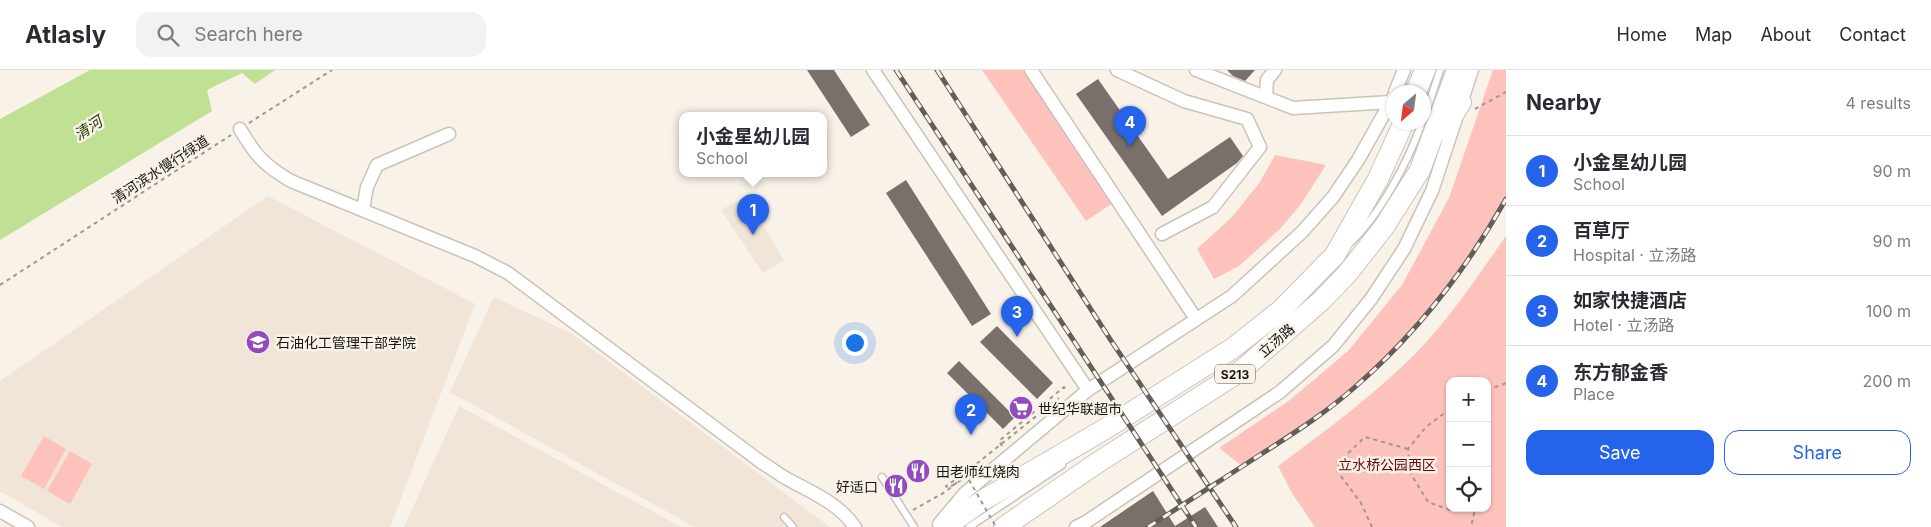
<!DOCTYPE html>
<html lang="en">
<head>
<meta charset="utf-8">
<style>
  :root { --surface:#fff; --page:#f2f2f3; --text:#2b2b33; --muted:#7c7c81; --line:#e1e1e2; --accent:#2563eb }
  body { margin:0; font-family:Inter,"Noto Sans SC",sans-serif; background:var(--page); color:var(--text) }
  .controls { position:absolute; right:15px; bottom:15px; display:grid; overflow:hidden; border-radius:10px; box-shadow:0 1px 4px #0004 }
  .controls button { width:45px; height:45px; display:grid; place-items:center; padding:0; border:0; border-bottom:1px solid var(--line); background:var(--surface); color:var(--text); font:25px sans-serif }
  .compass { position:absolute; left:1386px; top:15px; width:45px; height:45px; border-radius:50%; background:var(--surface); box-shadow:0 1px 4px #0004; rotate:208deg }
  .you { position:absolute; left:854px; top:272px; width:18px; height:18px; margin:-12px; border:4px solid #fff; border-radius:50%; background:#1a73e8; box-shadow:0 0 0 8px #1a73e833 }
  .badge { display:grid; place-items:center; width:32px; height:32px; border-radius:50%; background:var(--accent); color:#fff; font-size:16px; font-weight:700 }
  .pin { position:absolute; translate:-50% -41px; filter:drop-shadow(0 1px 2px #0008) }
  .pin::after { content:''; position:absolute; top:26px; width:18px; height:15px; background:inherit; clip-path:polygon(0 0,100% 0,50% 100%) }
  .popup { position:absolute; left:679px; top:42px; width:148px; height:65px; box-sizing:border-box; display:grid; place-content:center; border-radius:10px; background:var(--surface); filter:drop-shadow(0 1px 4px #0005); font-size:16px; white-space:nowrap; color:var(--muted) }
  .popup b { font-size:19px; color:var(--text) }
  .popup::after { content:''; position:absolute; left:50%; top:100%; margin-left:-10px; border:10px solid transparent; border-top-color:var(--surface) }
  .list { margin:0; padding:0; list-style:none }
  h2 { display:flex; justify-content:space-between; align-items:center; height:65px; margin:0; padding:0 20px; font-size:21px }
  h2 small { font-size:16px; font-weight:400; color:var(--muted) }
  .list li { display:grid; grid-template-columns:32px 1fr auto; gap:15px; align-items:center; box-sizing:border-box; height:70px; padding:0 20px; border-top:1px solid var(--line) }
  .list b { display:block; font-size:19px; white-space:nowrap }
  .list p { margin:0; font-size:16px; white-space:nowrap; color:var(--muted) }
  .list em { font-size:16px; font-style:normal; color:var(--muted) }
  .actions { display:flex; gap:10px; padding:15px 20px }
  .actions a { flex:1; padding:11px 0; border:1px solid var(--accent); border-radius:15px; text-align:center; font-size:18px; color:var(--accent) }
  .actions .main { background:var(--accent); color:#fff }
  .icon { flex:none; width:28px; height:28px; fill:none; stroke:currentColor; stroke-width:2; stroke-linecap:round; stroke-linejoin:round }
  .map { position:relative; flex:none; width:1506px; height:457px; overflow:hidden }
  header { display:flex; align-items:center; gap:30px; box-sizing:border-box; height:70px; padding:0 25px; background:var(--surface); border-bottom:1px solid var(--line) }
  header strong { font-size:24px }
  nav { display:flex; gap:28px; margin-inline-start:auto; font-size:18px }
  .search { width:350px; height:45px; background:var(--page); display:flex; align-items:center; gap:12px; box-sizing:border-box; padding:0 18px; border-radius:15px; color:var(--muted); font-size:19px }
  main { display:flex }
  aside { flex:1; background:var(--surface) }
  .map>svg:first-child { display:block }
  .built { fill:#f0e5d6 }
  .green { fill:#fdc2bc; fill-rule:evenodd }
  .water { fill:#c0e094 }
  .building { fill:#79706b }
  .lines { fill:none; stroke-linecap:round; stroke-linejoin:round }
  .lane-casing { stroke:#c9c3ba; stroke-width:9 }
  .street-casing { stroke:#c9c3ba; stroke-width:15 }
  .primary-casing { stroke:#c9c3ba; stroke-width:22 }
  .path { stroke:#9d9992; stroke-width:2; stroke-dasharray:4 4; stroke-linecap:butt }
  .lane { stroke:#fff; stroke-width:6 }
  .street { stroke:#fff; stroke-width:12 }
  .primary { stroke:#fff; stroke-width:20 }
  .rail-casing { stroke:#625f5a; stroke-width:5 }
  .rail { stroke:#f8f2e9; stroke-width:3; stroke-dasharray:9; stroke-linecap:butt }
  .path-bridge { stroke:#9d9992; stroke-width:2; stroke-dasharray:4 4; stroke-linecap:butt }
  .labels { text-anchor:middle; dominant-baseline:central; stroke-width:5; stroke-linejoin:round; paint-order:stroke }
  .shield { fill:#f8f2e9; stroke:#5a5752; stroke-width:1 }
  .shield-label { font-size:12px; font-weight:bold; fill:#171512 }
  .street-label { font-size:14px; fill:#171512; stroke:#f8f2e9 }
  .poi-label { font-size:14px; fill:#171512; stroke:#f8f2e9; text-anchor:start }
  .park-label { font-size:14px; fill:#6e040b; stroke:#f8f2e9 }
  .water-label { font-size:15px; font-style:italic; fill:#283b02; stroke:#f8f2e9 }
</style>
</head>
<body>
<header>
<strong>Atlasly</strong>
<div class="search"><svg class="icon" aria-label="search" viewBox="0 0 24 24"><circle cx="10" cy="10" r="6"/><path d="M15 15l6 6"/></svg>Search here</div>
<nav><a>Home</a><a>Map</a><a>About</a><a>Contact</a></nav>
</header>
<main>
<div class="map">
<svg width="1506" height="457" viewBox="0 0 1506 457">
  <rect width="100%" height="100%" fill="#f8f2e9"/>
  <path class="built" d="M268,126L475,234L390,457H62L0,421V311Z
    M745,127L784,190L763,203L721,140Z
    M494,227L572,264L830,457H695L450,322Z
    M459,336L681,457H404Z"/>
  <path class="green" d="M982,0H1028L1113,133L1086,151Z
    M1493,0H1506V129L1473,185L1459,206L1413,260L1354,318L1308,353L1242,396L1219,378L1290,330L1348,281L1402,215L1449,128Z
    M1275,85L1326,95L1301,134L1280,159L1239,196L1214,209L1197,179L1232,147L1260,112Z
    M1506,166V457H1315L1292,423L1278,396C1325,361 1372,327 1413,286C1449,250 1477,207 1506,166ZM1450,311H1487V438H1450Z
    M44,366L66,379L44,419L21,406Z
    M70,381L92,394L70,434L47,421Z"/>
  <path class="water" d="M90,0H275L255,14L242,3L207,20L212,41L0,170V49Z"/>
  <path class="building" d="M807,0H834L870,55L851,67Z
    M1227,0H1255L1245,11L1233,6Z
    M1098,9L1168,109L1230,67L1243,86L1237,93L1162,146L1076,24Z
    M906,110L991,244L972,256L886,123Z
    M997,256L1053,313L1037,329L980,272Z
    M959,291L1015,347L1003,359L947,303Z
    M1153,421L1175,456L1205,437L1218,457H1100Z"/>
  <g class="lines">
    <g class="lane-casing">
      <path id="lane" d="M1424,49L1440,0
        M1352,171C1381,143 1409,90 1422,52
        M882,407L914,457
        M784,447L793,457
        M969,457L1062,395"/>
    </g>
    <g class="street-casing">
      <path id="street" d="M873,0L1088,320
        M1031,0L1196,249
        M1117,0L1184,31L1247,49L1260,77L1213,137L1162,164
        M1196,0L1293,38L1391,32
        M1395,22L1404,0
        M1266,27L1267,10L1275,0
        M240,59C255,85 265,96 291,111L475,186L508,203L761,392C771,398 781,406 791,411C815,424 839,434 855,457
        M363,139L367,117L377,95L449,64
        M0,441L28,457
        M939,454L965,423L1088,320L1232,226L1302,162L1333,127L1358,90L1394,26
        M1076,457L1086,452L1280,322L1333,276L1371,229L1404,179L1432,121L1472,0"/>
    </g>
    <g class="primary-casing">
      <path id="primary" d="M1416,22L1425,0
        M1444,60L1461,32
        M945,457L985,429L1105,359L1233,278L1281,240L1335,185L1378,109L1404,52
        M1004,457L1094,395L1242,300L1322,230L1347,204L1384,157L1420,100L1457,0"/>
    </g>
    <path class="path" d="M1475,39L1506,22
      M249,53L332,0
      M0,215L231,65
      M1487,320L1504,314L1506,312
      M1450,339L1426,357L1408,379L1411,404L1428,432L1450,440L1475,439L1471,457
      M1002,376L999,371L1064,317L1068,321
      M913,440L945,422L960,410
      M1372,457L1361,433L1337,401L1341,390L1365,367L1408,379"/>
    <use href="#lane" class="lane"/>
    <use href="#street" class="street"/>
    <use href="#primary" class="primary"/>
    <g class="rail-casing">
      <path id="rail" d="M896,0L1196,457
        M937,0L1110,269L1236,457
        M1148,457C1186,433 1224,408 1263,383C1294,363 1327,342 1355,317C1416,264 1466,200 1506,129"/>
    </g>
    <use href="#rail" class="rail"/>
    <path class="path-bridge" d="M975,402L948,418L946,416L965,403L1059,328
      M965,403L996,457"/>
  </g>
  <defs>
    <g id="university-disc" transform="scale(1.25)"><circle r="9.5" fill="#924abd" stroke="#f8f2e9"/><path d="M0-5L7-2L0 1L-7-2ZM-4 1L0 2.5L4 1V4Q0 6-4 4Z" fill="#fff"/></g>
    <g id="supermarket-disc" transform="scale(1.25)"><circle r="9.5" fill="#924abd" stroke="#f8f2e9"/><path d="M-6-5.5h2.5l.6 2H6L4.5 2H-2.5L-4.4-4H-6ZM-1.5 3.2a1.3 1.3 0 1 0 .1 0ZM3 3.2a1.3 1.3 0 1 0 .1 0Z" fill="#fff"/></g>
    <g id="restaurant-disc" transform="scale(1.25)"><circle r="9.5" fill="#924abd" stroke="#f8f2e9"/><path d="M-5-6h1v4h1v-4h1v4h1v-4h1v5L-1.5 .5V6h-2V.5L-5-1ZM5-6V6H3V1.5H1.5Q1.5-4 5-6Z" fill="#fff"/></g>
  </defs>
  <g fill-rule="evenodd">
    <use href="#university-disc" x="258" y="272"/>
    <use href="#supermarket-disc" x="1021" y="338"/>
    <use href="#restaurant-disc" x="918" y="401"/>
    <use href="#restaurant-disc" x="896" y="416"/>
  </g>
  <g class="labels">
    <rect class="shield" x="1215" y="294.5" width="40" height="19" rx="4"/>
    <g class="shield-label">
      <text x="1235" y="304">S213</text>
    </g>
    <g class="street-label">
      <text transform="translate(160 99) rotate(-33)">清河滨水慢行绿道</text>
      <text transform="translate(1276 270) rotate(-41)">立汤路</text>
    </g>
    <g class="poi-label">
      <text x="276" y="272">石油化工管理干部学院</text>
      <text x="1038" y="338">世纪华联超市</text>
      <text x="936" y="401">田老师红烧肉</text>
      <text x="878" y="416" text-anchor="end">好适口</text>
    </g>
    <g class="park-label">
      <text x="1387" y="394">立水桥公园西区</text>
    </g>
    <g class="water-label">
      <text transform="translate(88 58) rotate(-33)">清河</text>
    </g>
  </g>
</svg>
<div class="controls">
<button>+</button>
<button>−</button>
<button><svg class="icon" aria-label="locate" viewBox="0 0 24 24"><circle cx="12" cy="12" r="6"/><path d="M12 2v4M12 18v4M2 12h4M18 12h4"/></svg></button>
</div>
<svg class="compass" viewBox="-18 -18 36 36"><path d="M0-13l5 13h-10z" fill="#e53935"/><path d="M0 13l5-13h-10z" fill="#7c7c81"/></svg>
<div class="you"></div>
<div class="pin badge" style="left:753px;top:165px">1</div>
<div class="popup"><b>小金星幼儿园</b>School</div>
<div class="pin badge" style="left:971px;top:365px">2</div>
<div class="pin badge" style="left:1017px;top:267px">3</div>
<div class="pin badge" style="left:1130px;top:77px">4</div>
</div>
<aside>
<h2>Nearby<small>4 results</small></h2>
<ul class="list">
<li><span class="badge">1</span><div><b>小金星幼儿园</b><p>School</p></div><em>90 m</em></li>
<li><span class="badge">2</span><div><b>百草厅</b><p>Hospital · 立汤路</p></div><em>90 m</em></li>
<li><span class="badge">3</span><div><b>如家快捷酒店</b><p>Hotel · 立汤路</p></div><em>100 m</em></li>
<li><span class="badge">4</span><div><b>东方郁金香</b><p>Place</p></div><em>200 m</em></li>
</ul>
<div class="actions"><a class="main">Save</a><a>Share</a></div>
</aside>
</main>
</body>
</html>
